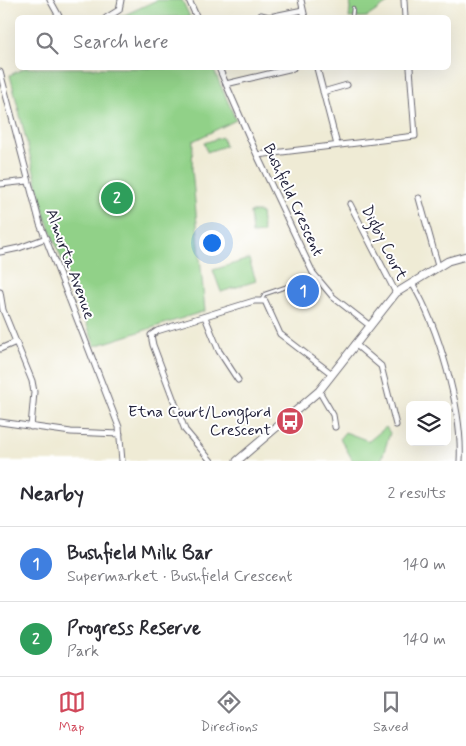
<!DOCTYPE html>
<html lang="en">
<head>
<meta charset="utf-8">
<style>
  :root { --surface:#fff; --page:#f7f7f7; --text:#2b2b33; --muted:#7c7c81; --line:#e1e1e2; --accent:#d1495b }
  body { margin:0; font-family:Mynerve,sans-serif; background:var(--page); color:var(--text) }
  .controls { position:absolute; right:15px; bottom:15px; display:grid; overflow:hidden; border-radius:8px; box-shadow:0 5px 20px #0002 }
  .controls button { width:45px; height:45px; display:grid; place-items:center; padding:0; border:0; border-bottom:1px solid var(--line); background:var(--surface); color:var(--text); font:25px sans-serif }
  .you { position:absolute; left:211px; top:242px; width:18px; height:18px; margin:-12px; border:4px solid #fff; border-radius:50%; background:#1a73e8; box-shadow:0 0 0 8px #1a73e833 }
  .badge { display:grid; place-items:center; width:32px; height:32px; border-radius:50%; background:var(--accent); color:#fff; font-size:16px; font-weight:700 }
  .pin { position:absolute; translate:-50% -50%; border:2px solid #fff; box-shadow:0 1px 5px #0006 }
  .list { margin:0; padding:0; list-style:none }
  h2 { display:flex; justify-content:space-between; align-items:center; height:65px; margin:0; padding:0 20px; font-size:21px }
  h2 small { font-size:16px; font-weight:400; color:var(--muted) }
  .list li { display:grid; grid-template-columns:32px 1fr auto; gap:15px; align-items:center; box-sizing:border-box; height:75px; padding:0 20px; border-top:1px solid var(--line) }
  .list b { display:block; font-size:19px; white-space:nowrap }
  .list p { margin:0; font-size:16px; white-space:nowrap; color:var(--muted) }
  .list em { font-size:16px; font-style:normal; color:var(--muted) }
  .icon { flex:none; width:28px; height:28px; fill:none; stroke:currentColor; stroke-width:2; stroke-linecap:round; stroke-linejoin:round }
  .map { position:relative; flex:none; width:466px; height:461px; overflow:hidden }
  .search { position:absolute; background:var(--surface); box-shadow:0 5px 20px #0002; left:15px; right:15px; top:15px; height:55px; display:flex; align-items:center; gap:12px; box-sizing:border-box; padding:0 18px; border-radius:8px; color:var(--muted); font-size:19px }
  .sheet { height:215px; background:var(--surface) }
  nav { display:flex; justify-content:space-around; align-items:center; box-sizing:border-box; height:70px; border-top:1px solid var(--line); background:var(--surface); font-size:14px; color:var(--muted) }
  nav a { display:grid; justify-items:center; gap:2px }
  nav .on { color:var(--accent) }
  .map>svg:first-child { display:block }
  .green { fill:#91d188; stroke:#5a7a62 }
  .lines { fill:none; stroke-linecap:round; stroke-linejoin:round }
  .lane-casing { stroke:#6a6871; stroke-width:4.5 }
  .street-casing { stroke:#6a6871; stroke-width:7 }
  .secondary-casing { stroke:#6a6871; stroke-width:9 }
  .lane { stroke:#fff; stroke-width:2.5 }
  .street { stroke:#fff; stroke-width:5 }
  .secondary { stroke:#fff; stroke-width:7 }
  .labels { text-anchor:middle; dominant-baseline:central; stroke-width:4; stroke-linejoin:round; paint-order:stroke }
  .street-label { font-size:16px; fill:#22223b; stroke:#fff }
  .poi-label { font-size:16px; fill:#22223b; stroke:#fff; text-anchor:end }
</style>
</head>
<body>
<div class="map">
<svg width="466" height="461" viewBox="0 0 466 461">
  <rect width="100%" height="100%" fill="#fff"/>
  <filter id="ink" filterUnits="userSpaceOnUse"><feTurbulence type="fractalNoise" baseFrequency=".02" numOctaves="2"/><feDisplacementMap in="SourceGraphic" scale="10" xChannelSelector="R" yChannelSelector="G"/><feConvolveMatrix kernelMatrix="1 2 1 2 8 2 1 2 1" color-interpolation-filters="sRGB"/></filter>
  <filter id="wash" filterUnits="userSpaceOnUse"><feTurbulence type="fractalNoise" baseFrequency=".0096" numOctaves="4" result="noise"/><feDisplacementMap in="SourceGraphic" scale="20" xChannelSelector="R" yChannelSelector="G"/><feGaussianBlur stdDeviation="1.12" result="paint"/><feColorMatrix in="noise" values="0 0 0 0 0 0 0 0 0 0 0 0 0 0 0 0 0 1.4 0 .05"/><feComposite in="paint" operator="in"/></filter>
  <g filter="url(#wash)">
    <rect width="100%" height="100%" fill="#efebd5"/>
    <path class="green" d="M157,0H182L190,17H120Z
      M351,0H392L367,17L349,18Z
      M25,68H213L236,120L193,141L192,169L205,311L95,346L45,216L10,75Z
      M222,137L225,146L207,152L204,143Z
      M250,212H261L263,233L252,234Z
      M249,259L256,281L221,292L213,270Z
      M386,427L390,433L381,461H353L340,438L345,432L369,441Z"/>
  </g>
  <g filter="url(#ink)">
    <g class="lines">
      <g class="lane-casing">
        <path id="lane" d="M352,18L353,8
          M261,301L265,294L315,277"/>
      </g>
      <g class="street-casing">
        <path id="street" d="M50,0L60,18
          M189,0L197,18
          M301,0L305,18
          M404,0L405,18
          M261,15L269,17L303,10
          M106,18L119,10L121,0
          M219,68L257,155L313,273L333,297L369,325
          M317,68L337,145
          M0,72L40,224L119,427L122,461
          M226,84L293,68
          M323,92L347,85
          M257,155L415,136L410,68
          M0,184L28,181
          M419,198L438,266
          M350,204L396,293
          M0,252L19,248L46,238
          M412,283C438,326 463,410 460,461
          M0,292L3,310L32,381L34,392L31,427
          M205,317L219,351L238,380
          M355,344L381,366L396,425
          M0,349L16,342
          M319,391L333,415L335,427
          M0,422L71,432L120,434
          M211,461L185,430L153,345L151,335L157,331L254,301H265L280,334L332,374"/>
      </g>
      <g class="secondary-casing">
        <path id="secondary" d="M237,461L319,391L396,293L448,261L466,256"/>
      </g>
      <use href="#lane" class="lane"/>
      <use href="#street" class="street"/>
      <use href="#secondary" class="secondary"/>
    </g>
  </g>
  <defs>
    <g id="bus-disc" transform="scale(1.4375)"><circle r="9.5" fill="#d1495b" stroke="#fff"/><path d="M-5-6H5V4H4V6H2V4H-2V6H-4V4H-5ZM-3.5-4V0h7V-4ZM-3.5 1.2v1.5H-2V1.2ZM2 1.2v1.5H3.5V1.2Z" fill="#fff"/></g>
  </defs>
  <g fill-rule="evenodd">
    <use href="#bus-disc" x="290" y="421"/>
  </g>
  <g class="labels">
    <g class="street-label">
      <text transform="translate(293 200) rotate(65)">Bushfield Crescent</text>
      <text transform="translate(384 243) rotate(63)">Digby Court</text>
      <text transform="translate(70 264) rotate(70)">Almurta Avenue</text>
    </g>
    <g class="poi-label">
      <text x="271" y="412">Etna Court/Longford<tspan x="271" dy="18">Crescent</tspan></text>
    </g>
  </g>
</svg>
<div class="controls">
<button><svg class="icon" aria-label="layers" viewBox="0 0 24 24"><path d="M12 4l9 5-9 5-9-5zM3 14l9 5 9-5"/></svg></button>
</div>
<div class="you"></div>
<div class="pin badge" style="left:303px;top:291px;background:#3f7fe0">1</div>
<div class="pin badge" style="left:117px;top:198px;background:#2e9e5b">2</div>
<div class="search"><svg class="icon" aria-label="search" viewBox="0 0 24 24"><circle cx="10" cy="10" r="6"/><path d="M15 15l6 6"/></svg>Search here</div>
</div>
<section class="sheet">
<h2>Nearby<small>2 results</small></h2>
<ul class="list">
<li><span class="badge" style="background:#3f7fe0">1</span><div><b>Bushfield Milk Bar</b><p>Supermarket · Bushfield Crescent</p></div><em>140 m</em></li>
<li><span class="badge" style="background:#2e9e5b">2</span><div><b>Progress Reserve</b><p>Park</p></div><em>140 m</em></li>
</ul>
</section>
<nav>
<a class="on"><svg class="icon" aria-label="map" viewBox="0 0 24 24"><path d="M3 6l6-2 6 2 6-2v14l-6 2-6-2-6 2zM9 4v14M15 6v14"/></svg>Map</a>
<a><svg class="icon" aria-label="directions" viewBox="0 0 24 24"><path d="M12 3l9 9-9 9-9-9zM9 14v-3h6M13 9l2 2-2 2"/></svg>Directions</a>
<a><svg class="icon" aria-label="saved" viewBox="0 0 24 24"><path d="M7 4h10v16l-5-4-5 4z"/></svg>Saved</a>
</nav>
</body>
</html>
